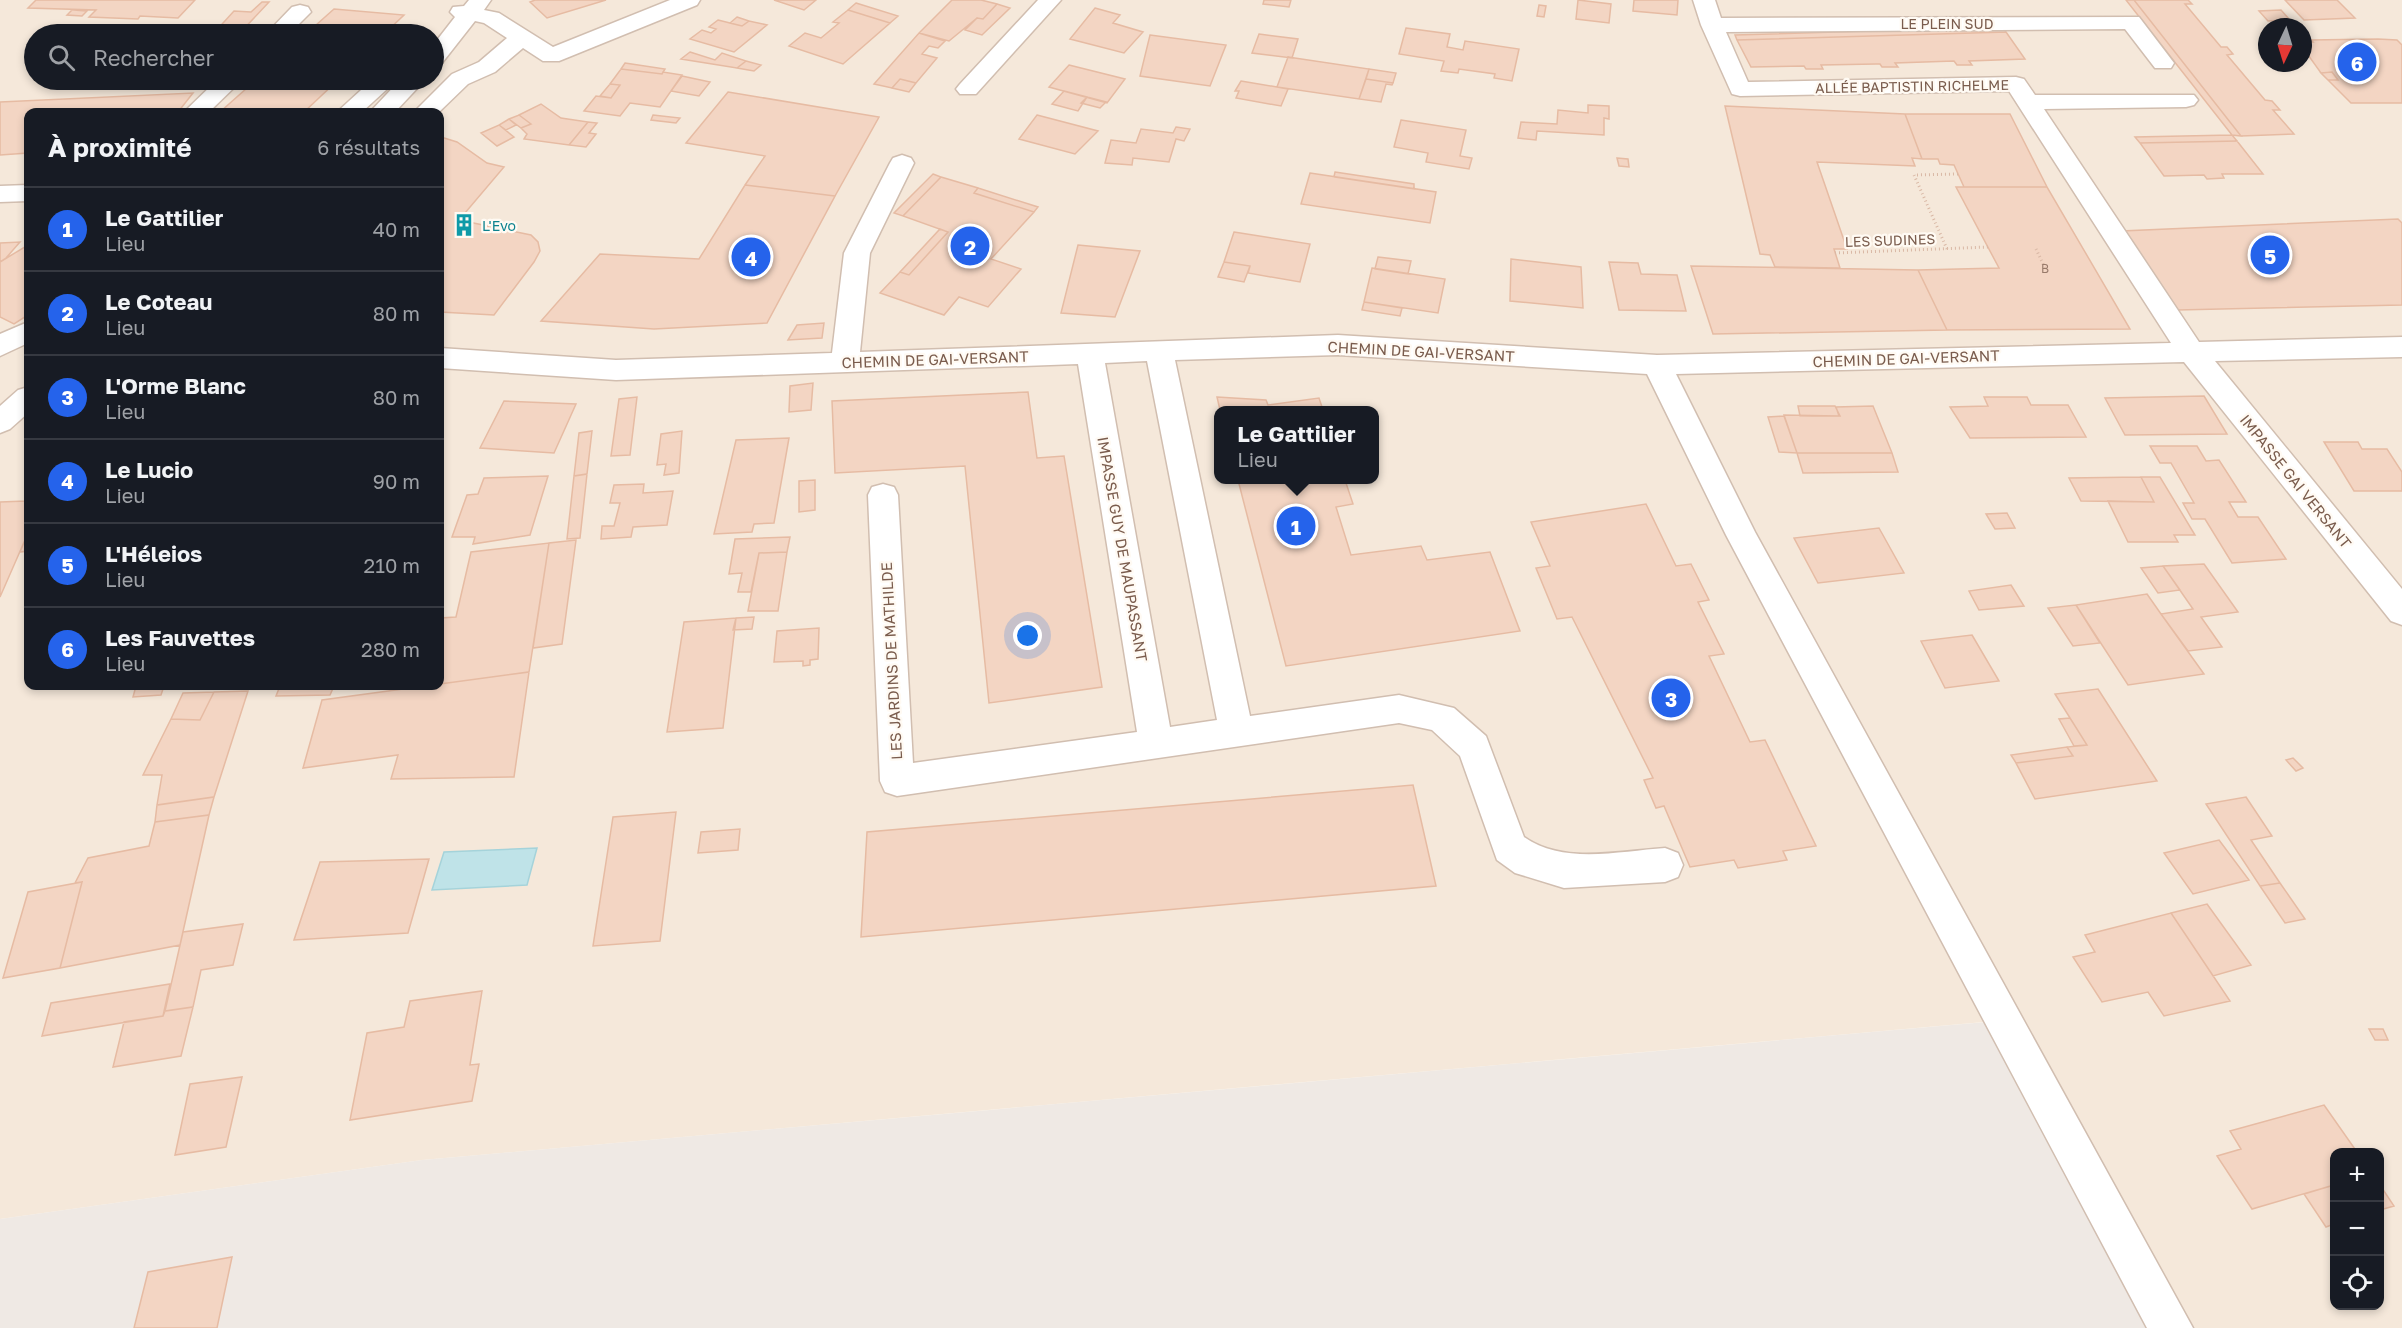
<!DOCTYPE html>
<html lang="fr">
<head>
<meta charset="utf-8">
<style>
  :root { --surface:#171b24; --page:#20242c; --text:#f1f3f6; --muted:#9ea1a6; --line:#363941; --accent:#2563eb }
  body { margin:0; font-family:"Golos Text",sans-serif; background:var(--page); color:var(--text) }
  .controls { position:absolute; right:18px; bottom:18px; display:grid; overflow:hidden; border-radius:12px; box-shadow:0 3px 9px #0003 }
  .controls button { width:54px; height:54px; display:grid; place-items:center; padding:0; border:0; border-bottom:2px solid var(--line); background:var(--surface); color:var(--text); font:30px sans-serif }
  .compass { position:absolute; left:2258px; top:18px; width:54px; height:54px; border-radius:50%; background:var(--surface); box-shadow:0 3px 9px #0003; rotate:184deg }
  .you { position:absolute; left:1028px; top:636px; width:21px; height:21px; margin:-15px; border:4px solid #fff; border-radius:50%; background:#1a73e8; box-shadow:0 0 0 9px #1a73e833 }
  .badge { display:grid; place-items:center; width:39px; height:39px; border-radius:50%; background:var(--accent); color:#fff; font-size:20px; font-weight:700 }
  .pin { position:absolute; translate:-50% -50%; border:3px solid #fff; box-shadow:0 2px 6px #0006 }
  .popup { position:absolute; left:1214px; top:406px; width:165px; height:78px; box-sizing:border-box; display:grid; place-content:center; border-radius:12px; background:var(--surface); filter:drop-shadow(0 2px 4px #0005); font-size:20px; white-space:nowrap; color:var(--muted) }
  .popup b { font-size:22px; color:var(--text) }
  .popup::after { content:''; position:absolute; left:50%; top:100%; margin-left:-12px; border:12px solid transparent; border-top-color:var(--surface) }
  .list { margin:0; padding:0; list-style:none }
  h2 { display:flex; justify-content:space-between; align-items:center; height:78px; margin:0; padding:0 24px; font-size:26px }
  h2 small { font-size:20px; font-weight:400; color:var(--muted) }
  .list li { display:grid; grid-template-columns:39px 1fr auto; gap:18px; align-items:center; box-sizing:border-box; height:84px; padding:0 24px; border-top:2px solid var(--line) }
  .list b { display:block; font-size:22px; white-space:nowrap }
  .list p { margin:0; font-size:20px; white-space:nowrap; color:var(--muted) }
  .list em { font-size:20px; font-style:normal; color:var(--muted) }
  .icon { flex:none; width:33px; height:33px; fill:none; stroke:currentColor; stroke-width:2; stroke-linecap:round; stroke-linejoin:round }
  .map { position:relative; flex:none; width:2402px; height:1328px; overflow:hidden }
  .search { position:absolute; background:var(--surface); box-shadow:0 3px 9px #0003; left:24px; top:24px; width:420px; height:66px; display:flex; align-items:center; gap:15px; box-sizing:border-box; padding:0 21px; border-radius:33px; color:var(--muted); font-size:22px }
  .panel { position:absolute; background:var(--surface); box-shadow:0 3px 9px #0003; left:24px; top:108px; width:420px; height:582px; border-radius:12px }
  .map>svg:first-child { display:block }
  .residential { fill:#f5e8da; fill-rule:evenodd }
  .industrial { fill:#efe9e4 }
  .water { fill:#bfe3e8; stroke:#a5d3da; stroke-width:1.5 }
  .building { fill:#f3d5c3; stroke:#e6bba3; stroke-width:1.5 }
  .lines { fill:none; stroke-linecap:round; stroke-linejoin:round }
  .minor-casing { stroke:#d1beb0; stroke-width:3 }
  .path { stroke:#d9b8a5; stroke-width:3; stroke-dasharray:1 3; stroke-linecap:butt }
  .minor { fill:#fff; fill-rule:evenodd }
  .labels { text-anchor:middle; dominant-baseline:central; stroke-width:4.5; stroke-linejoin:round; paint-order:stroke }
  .number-label { font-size:12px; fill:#987a6a }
  .far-street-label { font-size:14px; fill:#7a5c4d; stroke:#fffaf3 }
  .far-culture-label { font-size:14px; fill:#0d838f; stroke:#fffaf3; text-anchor:start }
  .street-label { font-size:15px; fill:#7a5c4d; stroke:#fffaf3 }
</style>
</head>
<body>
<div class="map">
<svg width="2402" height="1328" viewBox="0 0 2402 1328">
  <rect width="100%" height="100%" fill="#fdf6ec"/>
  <path class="residential" d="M0,0H2402V1328H2174L2006,1020L422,1160L0,1219ZM2267,27H2303V63H2267ZM34,34H434V80H34ZM28,112H440V686H28ZM1218,410H1374V480H1218ZM2334,1152H2380V1306H2334Z"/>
  <path class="industrial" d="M1986,1022L2146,1328H0V1219L422,1160Z"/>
  <path class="water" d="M537,848L527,885L432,890L444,852Z"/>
  <path class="building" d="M36,0H195L178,18L140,16L138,19L89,17L96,10L28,8Z
    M535,0H606L547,18L530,2Z
    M774,0H816L804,10Z
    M952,0H981L997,4L983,19L977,18L949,41L919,33Z
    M1264,0H1291L1289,7L1263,4Z
    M1578,0L1611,4L1609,23L1576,19Z
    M1634,0H1678L1677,15L1633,11Z
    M2126,0H2134L2241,136L2232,135Z
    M2134,0H2188L2192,4H2185L2221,47H2227L2233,54L2227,55L2265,100L2272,101L2280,110H2273L2294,134L2241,136Z
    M2285,0H2337L2355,18L2304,20Z
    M262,2H269L239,34H213L234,11L251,12Z
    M856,3L898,16L890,23L848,10Z
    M997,4L1010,8L982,35L965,30L977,18L983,19Z
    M1539,5L1546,6L1544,17L1537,16Z
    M1095,8L1120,15L1113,23L1143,32L1124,53L1070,39Z
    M334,9L404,15L384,34H306Z
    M72,10H73L87,11L82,16L67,15Z
    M848,10L890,23L843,64L789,46L805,33L821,38L839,23L833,22Z
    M2281,10L2290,20L2268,21L2259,11Z
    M737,17L749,21L742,26L730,23Z
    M718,20L742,26L749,21L767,25L734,52L690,39L702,30L711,33L716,29L709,27Z
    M2003,27L2006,32L1737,40L1735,35Z
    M1406,28L1450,34L1447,47L1463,50L1465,41L1519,49L1512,81L1494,78L1495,74L1459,69L1458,73L1441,71L1444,61L1399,54Z
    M2006,32L2025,59L1969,61L1972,65H1957L1954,61L1895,63L1898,67H1882L1880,64H1876L1821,65L1823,69H1806L1804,66L1751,67L1737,40Z
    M919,33L945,41L938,48L929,46L922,54L937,58L916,83L900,79L892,88L874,84Z
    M1259,34L1298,39L1292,58L1252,53Z
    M1150,35L1226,45L1210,86L1140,76Z
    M2378,39L2397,40L2402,45V103H2351L2328,80H2338L2332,72L2321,73L2303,48V42H2313L2311,40Z
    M690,52L715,60L722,53L746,61L737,68L681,59Z
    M1288,57L1369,69L1359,99L1277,87Z
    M746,61L761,65L754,71L737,68Z
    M625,63L665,69L662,74L621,69Z
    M1069,65L1125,79L1107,103L1049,87Z
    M621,69L662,74L663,72L682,75L660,107L630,103L620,116L584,111L596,96L611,98L620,85L610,84Z
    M1369,69L1396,73L1393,83L1366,79Z
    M2332,72L2338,80H2328L2321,73Z
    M682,76L710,82L699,96L671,91Z
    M900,79L916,83L909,92L892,88Z
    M1366,79L1393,83L1392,85L1386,84L1381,102L1359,99Z
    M256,80H338L304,112H220Z
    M1241,81L1277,87L1288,89L1281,106L1236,98L1239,91H1235Z
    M610,84L620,85L611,98L600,96Z
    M1064,91L1087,97L1078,111L1052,104Z
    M728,92L879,117L835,196L745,185L765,156L686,143Z
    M193,93L178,112H28V153L0,155V102Z
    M1087,97L1106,102L1100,108L1081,103Z
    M541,104L561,118L588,122L569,145L524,139L527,134L521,128L531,124L519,115Z
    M1588,105L1609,106V119L1604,118V135L1537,131L1536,140L1518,138L1521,122L1557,124L1558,110L1588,113Z
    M1725,106L1905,114L1922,159L1912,158L1915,166L1817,162L1847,249H1834L1840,268L1775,267L1770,255L1760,254Z
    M1905,114H2010L2047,187H1964L1954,165L1940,164L1938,159H1922Z
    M519,115L531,124L521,128L509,119Z
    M653,115L680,118L676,123L651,120Z
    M1037,115L1098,131L1075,154L1019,139Z
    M509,119L516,125L506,130L499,125Z
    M1401,120L1466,130L1460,156L1472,158L1469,169L1426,162L1428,153L1394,147Z
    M588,122L597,123L589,133L596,134L586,147L569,145Z
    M499,125L514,137L497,146L481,133Z
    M1176,127L1190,129L1184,141L1176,139L1169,162L1133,158L1132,165L1105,163L1111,140L1136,143L1141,129L1173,133Z
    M2232,135L2237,141L2140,143L2135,137Z
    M441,137L457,142L487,163L504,167L459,220L531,235L538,242L540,251L534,262L494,315L440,312Z
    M2237,141L2263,174H2222L2224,178L2207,179L2204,175L2164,176L2140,143Z
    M1617,158L1628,159L1629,167L1619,166Z
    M1335,172L1414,184V189L1334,177Z
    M1310,173L1436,192L1430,223L1301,204Z
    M933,174L941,177L903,216L894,213Z
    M941,177L978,188L974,193L1034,212L991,259L1021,269L988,307L959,297L944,315L880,293L900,272L909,275L948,232L903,216Z
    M745,185L835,196L767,323L654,329L541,321L600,254L699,259Z
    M1956,187H2047L2130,329L1947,330L1918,270L1999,268Z
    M978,188L1038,207L1034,212L974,193Z
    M2398,219L2402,223V305L2177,310L2122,231Z
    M940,229L948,232L909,275L900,272Z
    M1234,232L1310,244L1300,282L1248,273L1250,266L1224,262Z
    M20,242L6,258L0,262V243Z
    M28,245V315L14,324L0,317V262Z
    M1078,245L1140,251L1115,317L1061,313Z
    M1378,257L1411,261L1408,274L1375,269Z
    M1511,259L1581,267L1583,308L1510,301Z
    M1224,262L1250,266L1244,282L1218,277Z
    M1609,262L1638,263L1641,274L1677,275L1686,311L1619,310Z
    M1691,266L1918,270L1947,330L1713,334Z
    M1372,268L1445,279L1438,313L1364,302Z
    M1364,302L1402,308L1400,316L1362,310Z
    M824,323L822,338L788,340L797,325Z
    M813,383L811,410L789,412L790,386Z
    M1028,392L1037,458L1064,456L1102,687L989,703L965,466L835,473L832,401Z
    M2204,396L2227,434L2125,435L2105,398Z
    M637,397L630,455L611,456L619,399Z
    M1217,397L1266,400L1268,405L1319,398L1323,410H1220Z
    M1984,397H2027L2031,405H2068L2086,437L1970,438L1950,407L1988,406Z
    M504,401L576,404L554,453L480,448Z
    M1798,406H1835L1840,416H1800Z
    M1873,406L1892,453H1797L1784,415L1839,416L1836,407Z
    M1784,416L1797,453L1779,452L1768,417Z
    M592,431L587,474L574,476L579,433Z
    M682,431L679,473L664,475L666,464L657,465L661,434Z
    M789,438L774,523L754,524L752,532L714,534L736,440Z
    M2324,442H2358L2362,449H2387L2402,472V491H2354Z
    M2150,446H2197L2206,461L2219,460L2246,502H2229L2238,517H2258L2286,559L2232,563L2205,519H2192L2183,503H2194L2171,463H2160Z
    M1797,453H1892L1898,472L1803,473Z
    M587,474L580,538L567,539L574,476Z
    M548,476L530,535L473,544L475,537H452L467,495L478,494L484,478Z
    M2141,477L2154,502L2081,501L2069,478Z
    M2141,477H2160L2195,535H2174L2178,542H2128L2108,501L2154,502Z
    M815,480V510L799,512V481Z
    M1238,480H1345L1353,504L1336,507L1351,555L1421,546L1427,560L1490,552L1520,631L1286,666Z
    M644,484L643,493L673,491L667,525L633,527L631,537L601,539L602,526H614L620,503H610L614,485Z
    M28,496V533L0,597V502L26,501Z
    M1646,504L1676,566L1691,564L1709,600L1698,602L1724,654L1709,656L1750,742L1765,740L1816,846L1783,851L1787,860L1738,868L1734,860L1690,867L1664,806L1656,808L1644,780L1653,778L1572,617L1557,619L1536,568L1550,566L1531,522Z
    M2007,513L2015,528L1995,529L1986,514Z
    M1879,528L1904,573L1818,583L1794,538Z
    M28,533V551L20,552Z
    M790,537L787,552L759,553L751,592H738L742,573L729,574L735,539Z
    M576,540L562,644L533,648L549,543Z
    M549,543L529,672L440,684V618L456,617L471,552Z
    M787,552L778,611H748L759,553Z
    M2204,564L2238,612L2201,617L2222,647L2188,651L2161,614L2193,609L2163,566Z
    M2163,566L2180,590L2158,593L2141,568Z
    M2011,585L2024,606L1979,610L1969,591Z
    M2147,594L2161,614L2204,674L2128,685L2076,605Z
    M2076,605L2100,643L2073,646L2048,608Z
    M754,617L752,629L733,630L736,618Z
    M736,618L723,728L667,732L684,622Z
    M819,628L818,659L810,660V665L803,666V661L774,662L777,631Z
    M1972,635L1999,681L1945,688L1921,641Z
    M529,672L514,777L391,779L398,755L303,768L322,700Z
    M136,686H164L161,695L133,697Z
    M280,686H334L330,695L276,696Z
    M2098,689L2157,781L2035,799L2016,763L2073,756L2067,747L2087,745L2055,694Z
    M248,691L214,797L157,805L162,775H143L171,719L200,720L214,692Z
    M214,692L200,720L171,719L183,693Z
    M2070,718L2087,745L2074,746L2059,719Z
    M2067,747L2073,756L2016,763L2011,755Z
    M2293,758L2303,768L2296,771L2286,760Z
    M1413,785L1436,886L861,937L867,832Z
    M214,797L209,815L155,822L157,805Z
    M2246,797L2272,836L2251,840L2280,883L2260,886L2206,804Z
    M676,812L660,941L593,946L613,817Z
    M209,815L180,945L60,968L82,882L75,883L88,858L149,846L155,822Z
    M740,829L738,850L698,853L701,832Z
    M2219,840L2249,880L2193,894L2164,853Z
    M429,859L408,933L294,940L320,862Z
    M82,882L60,968L3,978L28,892Z
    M2280,883L2305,919L2285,923L2260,886Z
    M2207,904L2251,965L2213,976L2171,913Z
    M2171,913L2230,1001L2164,1016L2148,992L2102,1002L2073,957L2095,952L2085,935Z
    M243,924L233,965L201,970L193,1007L165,1011L183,932Z
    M170,984L163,1016L42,1036L51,1003Z
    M482,991L470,1065L479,1064L472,1101L350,1120L367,1033L404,1027L410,1001Z
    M193,1007L181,1056L113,1067L124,1022L163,1016L165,1011Z
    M2369,1029H2383L2388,1040H2375Z
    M242,1077L226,1147L175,1155L190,1084Z
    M2324,1105L2357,1152H2334V1185L2252,1209L2217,1156L2241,1149L2230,1131Z
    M2334,1185V1224L2326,1227L2304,1194Z
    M2380,1185L2394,1206L2380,1210Z
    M232,1257L217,1328H134L148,1272Z"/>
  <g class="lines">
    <g class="minor-casing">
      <path id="minor" d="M469,0H491L484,10L499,13L553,47L670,0H700L697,5L559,61H543L523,48L495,72L468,84L439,112H414L452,74L479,62L507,38L484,23L475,21L442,63L434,65V44L455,17L450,12L453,7L464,6Z
        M1038,0H1061L976,94H960L956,89L960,84Z
        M1693,0H1715L1721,18L2139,17L2174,63L2171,68H2155L2125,29L1726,32L1748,82L2016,77L2024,79L2035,95H2194L2198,100L2194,105L2186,107L2044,109L2199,342L2402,337V357L2215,361L2402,589V625L2391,621L2184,362L1676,374L1755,532L2193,1328H2147L1726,535L1647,374L1338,355L1175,360L1250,716L1399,695L1454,708L1486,736L1524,837C1563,865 1620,851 1665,848L1678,853L1683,865L1678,877L1665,882L1564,888L1515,873L1497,860L1460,756L1432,730L1399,723L897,796L885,792L880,781L868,495L872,487L883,484L894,487L898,495L913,763L1137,732L1078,364L616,380L440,368V348L616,360L832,353L844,253L890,163L893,158L902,155L911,158L914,163L870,253L860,352L1338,335L1657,355L2171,343L2009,91L1740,96L1732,94L1701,25ZM1147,361L1217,720L1170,727L1105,363Z
        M300,5L308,7L311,12L289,34H266L292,7Z
        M217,80H242L209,112H184Z
        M372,80H397L362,112H337Z
        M400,80H425L395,112H370Z
        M28,185V201L0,202V186Z
        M28,322V343L0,356V334Z
        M28,387V413L10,429L0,433V406L18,390Z"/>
    </g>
    <path class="path" d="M1947,249L1914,175L1958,174
      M2036,249L2045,268
      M1835,253L1988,247"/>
    <use href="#minor" class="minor"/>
  </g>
  <defs>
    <g id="building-bare" transform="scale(1.8)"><path d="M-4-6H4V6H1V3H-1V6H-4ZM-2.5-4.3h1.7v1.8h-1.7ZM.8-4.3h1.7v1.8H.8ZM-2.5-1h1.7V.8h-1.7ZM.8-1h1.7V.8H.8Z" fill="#0f9aa8" stroke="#fffaf3" stroke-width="2.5" paint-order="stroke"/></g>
  </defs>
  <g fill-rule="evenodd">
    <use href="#building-bare" x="464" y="225"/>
  </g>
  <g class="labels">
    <g class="number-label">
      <text x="2045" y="268">B</text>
    </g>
    <g class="far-street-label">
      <text x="1947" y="23">LE PLEIN SUD</text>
      <text transform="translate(1912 86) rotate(-1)">ALLÉE BAPTISTIN RICHELME</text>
      <text transform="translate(1890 240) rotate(-2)">LES SUDINES</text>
    </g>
    <g class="far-culture-label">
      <text x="482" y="225">L'Evo</text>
    </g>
    <g class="street-label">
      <text transform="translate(1421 351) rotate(3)">CHEMIN DE GAI-VERSANT</text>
      <text transform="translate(1906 358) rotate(-2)">CHEMIN DE GAI-VERSANT</text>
      <text transform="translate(935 359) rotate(-2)">CHEMIN DE GAI-VERSANT</text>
      <text transform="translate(2296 481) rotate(51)">IMPASSE GAI VERSANT</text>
      <text transform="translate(1123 549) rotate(80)">IMPASSE GUY DE MAUPASSANT</text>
      <text transform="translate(891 661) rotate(-93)">LES JARDINS DE MATHILDE</text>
    </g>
  </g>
</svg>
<div class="controls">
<button>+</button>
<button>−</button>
<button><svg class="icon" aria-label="locate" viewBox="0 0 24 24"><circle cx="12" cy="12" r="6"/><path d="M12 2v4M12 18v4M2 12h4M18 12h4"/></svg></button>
</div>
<svg class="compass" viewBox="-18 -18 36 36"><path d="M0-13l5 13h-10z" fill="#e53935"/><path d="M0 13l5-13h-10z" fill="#9ea1a6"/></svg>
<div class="you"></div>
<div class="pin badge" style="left:1296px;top:526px">1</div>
<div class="popup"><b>Le Gattilier</b>Lieu</div>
<div class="pin badge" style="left:970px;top:246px">2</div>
<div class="pin badge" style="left:1671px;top:698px">3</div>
<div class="pin badge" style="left:751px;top:257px">4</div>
<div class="pin badge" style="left:2270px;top:255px">5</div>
<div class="pin badge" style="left:2357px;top:62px">6</div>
<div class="search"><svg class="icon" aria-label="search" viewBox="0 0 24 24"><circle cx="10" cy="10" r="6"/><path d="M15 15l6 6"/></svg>Rechercher</div>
<section class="panel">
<h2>À proximité<small>6 résultats</small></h2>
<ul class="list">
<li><span class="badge">1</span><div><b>Le Gattilier</b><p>Lieu</p></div><em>40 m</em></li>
<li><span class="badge">2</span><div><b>Le Coteau</b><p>Lieu</p></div><em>80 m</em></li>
<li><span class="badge">3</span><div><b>L'Orme Blanc</b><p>Lieu</p></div><em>80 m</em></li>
<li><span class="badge">4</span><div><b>Le Lucio</b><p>Lieu</p></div><em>90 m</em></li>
<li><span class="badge">5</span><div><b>L'Héleios</b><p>Lieu</p></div><em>210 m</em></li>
<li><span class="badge">6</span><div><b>Les Fauvettes</b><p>Lieu</p></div><em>280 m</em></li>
</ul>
</section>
</div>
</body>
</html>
